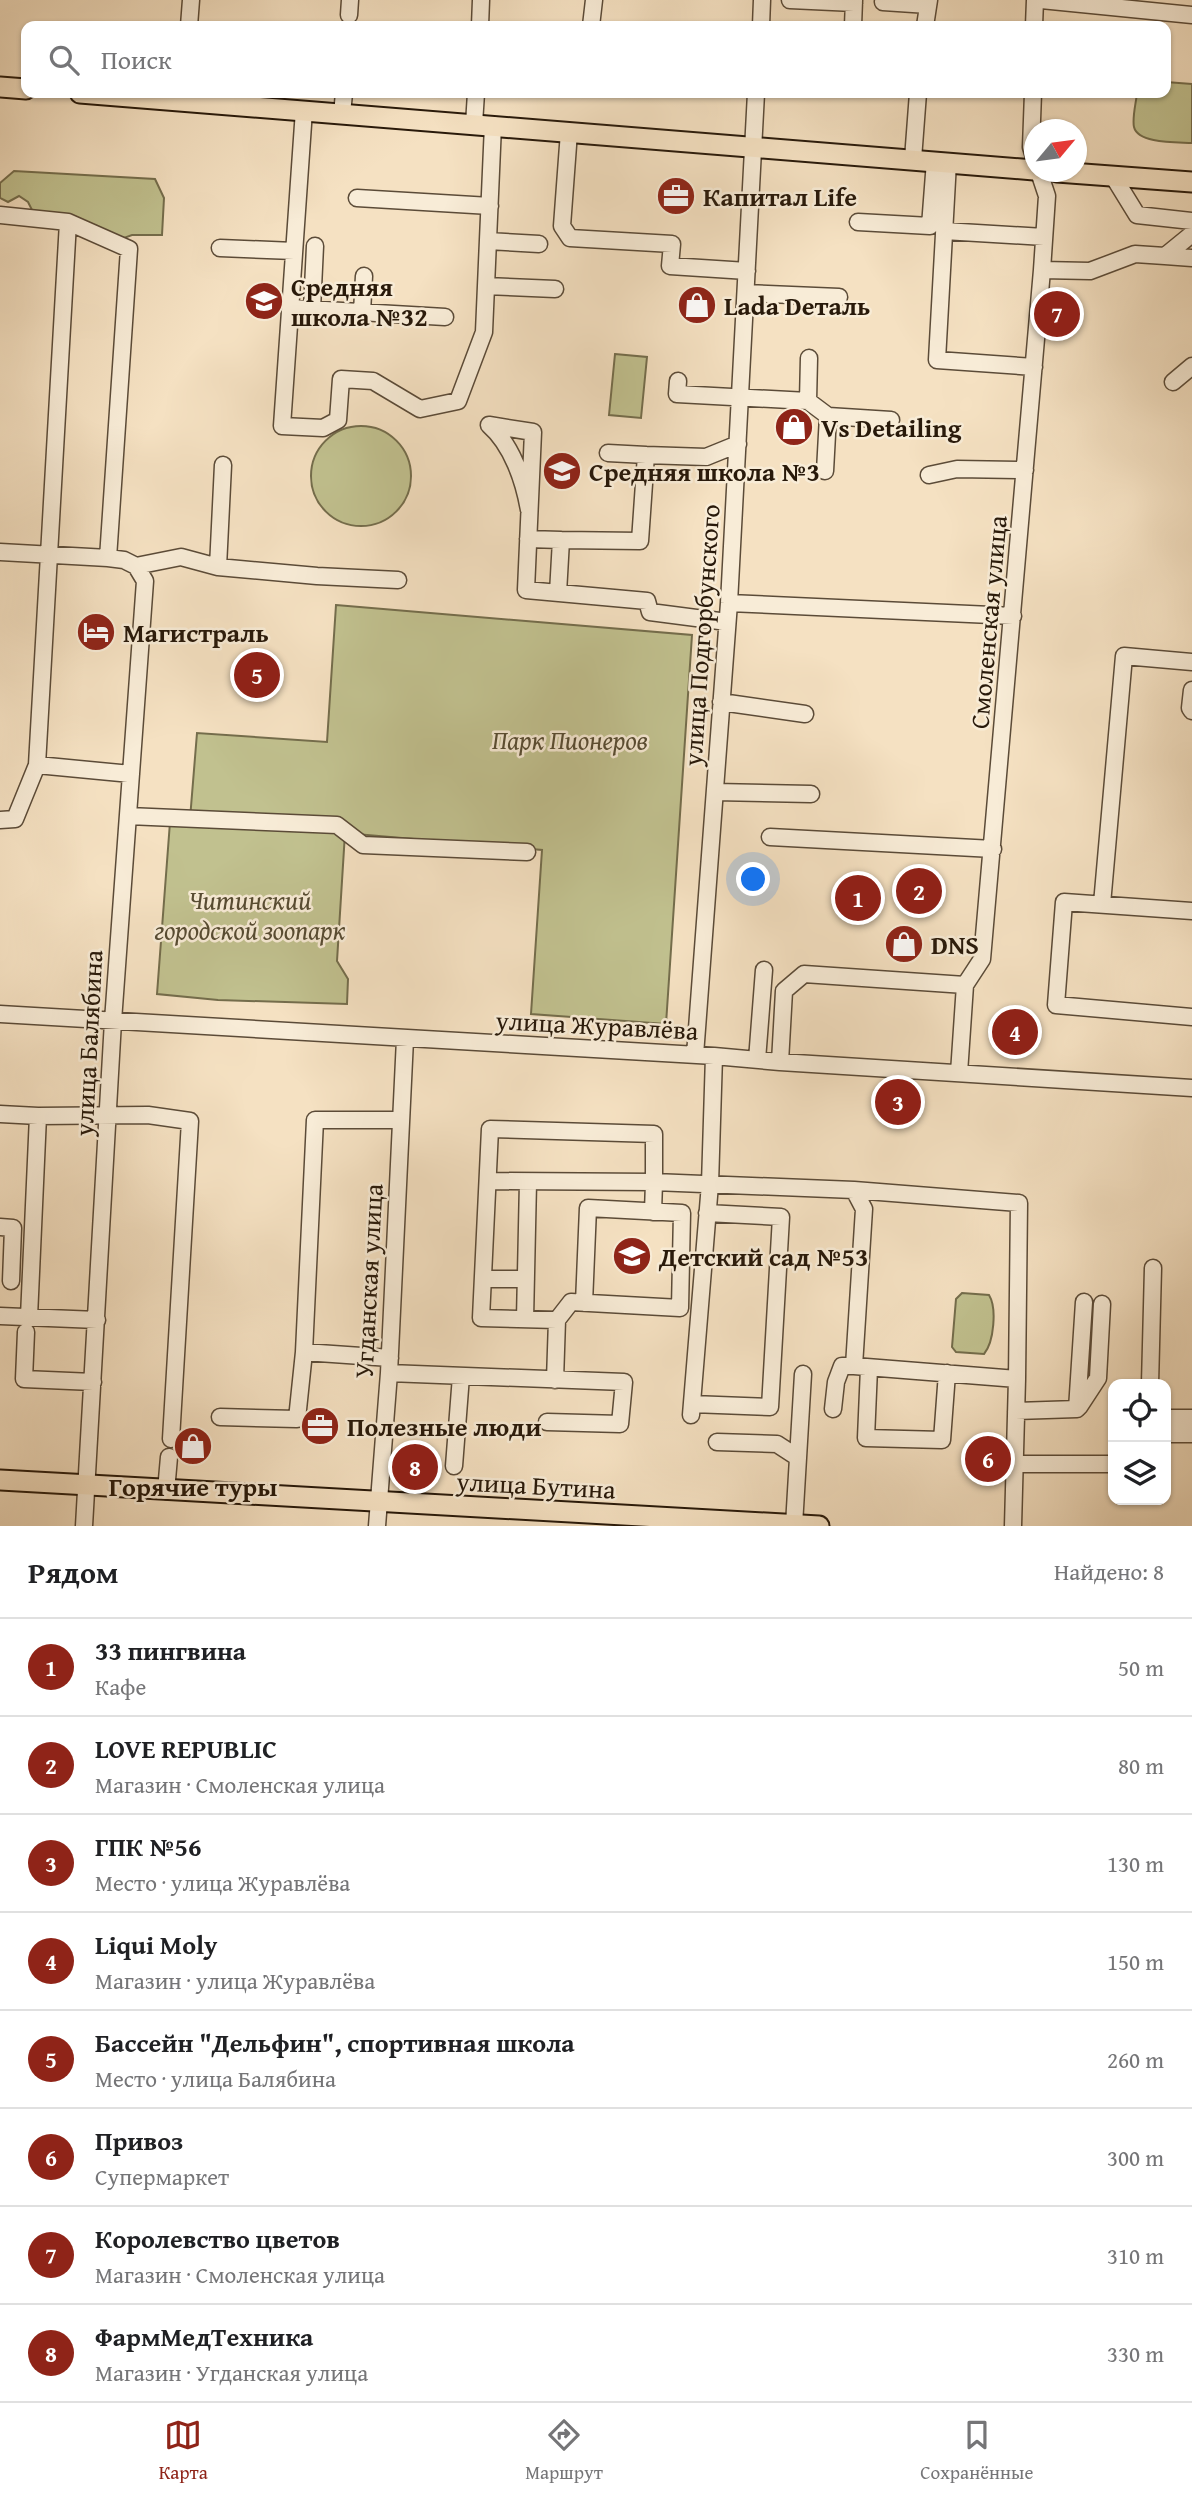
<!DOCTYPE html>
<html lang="ru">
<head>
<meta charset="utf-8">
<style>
  :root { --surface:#fff; --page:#f6f6f6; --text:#202124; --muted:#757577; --line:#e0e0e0; --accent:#8f2418 }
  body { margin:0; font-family:"Gentium Book Plus",serif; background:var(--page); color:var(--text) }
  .controls { position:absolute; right:21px; bottom:21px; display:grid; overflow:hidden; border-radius:14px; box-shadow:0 2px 5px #0004 }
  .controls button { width:63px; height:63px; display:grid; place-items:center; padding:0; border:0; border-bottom:2px solid var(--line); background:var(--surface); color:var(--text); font:35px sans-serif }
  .compass { position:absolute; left:1024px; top:119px; width:63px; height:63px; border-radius:50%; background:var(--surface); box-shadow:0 2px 5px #0004; rotate:61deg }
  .you { position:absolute; left:754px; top:880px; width:24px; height:24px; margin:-18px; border:5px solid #fff; border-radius:50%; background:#1a73e8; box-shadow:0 0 0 10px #1a73e833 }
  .badge { display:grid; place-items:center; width:46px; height:46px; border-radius:50%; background:var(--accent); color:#fff; font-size:23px; font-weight:700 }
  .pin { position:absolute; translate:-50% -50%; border:4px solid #fff; box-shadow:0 2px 7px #0006 }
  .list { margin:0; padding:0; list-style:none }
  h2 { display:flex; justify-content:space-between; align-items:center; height:91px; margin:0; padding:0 28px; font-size:30px }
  h2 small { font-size:23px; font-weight:400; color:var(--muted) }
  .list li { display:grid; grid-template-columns:46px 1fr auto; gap:21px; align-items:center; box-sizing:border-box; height:98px; padding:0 28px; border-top:2px solid var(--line) }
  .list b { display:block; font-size:26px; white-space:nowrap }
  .list p { margin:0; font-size:23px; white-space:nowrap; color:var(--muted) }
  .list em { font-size:23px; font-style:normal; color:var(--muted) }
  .icon { flex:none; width:38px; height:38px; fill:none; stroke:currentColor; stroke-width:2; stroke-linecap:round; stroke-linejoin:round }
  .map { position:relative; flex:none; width:1192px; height:1526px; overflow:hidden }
  .search { position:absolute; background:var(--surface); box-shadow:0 2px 5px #0004; left:21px; right:21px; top:21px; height:77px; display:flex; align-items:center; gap:18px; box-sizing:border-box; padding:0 24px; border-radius:14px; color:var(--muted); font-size:26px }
  .sheet { height:875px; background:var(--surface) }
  nav { display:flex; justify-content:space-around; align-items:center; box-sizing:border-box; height:98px; border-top:2px solid var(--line); background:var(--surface); font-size:19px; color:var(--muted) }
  nav a { display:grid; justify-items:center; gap:4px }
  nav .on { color:var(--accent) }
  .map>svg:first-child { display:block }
  .green { fill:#c1c18f; stroke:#746d4c; stroke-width:2 }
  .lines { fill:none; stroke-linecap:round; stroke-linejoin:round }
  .minor-casing { stroke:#5b4b38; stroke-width:19 }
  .major-casing { stroke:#28190a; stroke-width:23 }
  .minor { stroke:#f8ecd7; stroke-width:16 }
  .major { stroke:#f5e1c2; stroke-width:19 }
  .labels { text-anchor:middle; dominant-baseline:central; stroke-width:5; stroke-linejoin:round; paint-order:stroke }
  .poi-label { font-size:26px; font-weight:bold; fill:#28190a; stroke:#f8ecd7; text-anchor:start }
  .street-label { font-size:26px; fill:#28190a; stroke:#f8ecd7 }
  .park-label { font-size:26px; font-style:italic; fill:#564b32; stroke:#f8ecd7 }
</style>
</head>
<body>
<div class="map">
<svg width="1192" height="1526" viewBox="0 0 1192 1526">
  <rect width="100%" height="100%" fill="#f5e1c2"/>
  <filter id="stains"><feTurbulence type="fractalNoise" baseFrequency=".00286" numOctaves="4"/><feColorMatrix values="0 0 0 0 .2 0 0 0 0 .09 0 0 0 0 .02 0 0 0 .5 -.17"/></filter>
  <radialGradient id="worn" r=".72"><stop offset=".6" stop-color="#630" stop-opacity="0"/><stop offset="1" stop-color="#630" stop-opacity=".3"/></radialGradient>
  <path class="green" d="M1166,82L1192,84V143C1178,142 1138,144 1134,127C1132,118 1136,103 1137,93H1166Z
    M14,171L155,179L164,198L162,235H132L124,238L96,228L33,212L28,202L19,196L8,202L0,198V183Z
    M615,354L647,357L641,418L609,415Z
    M311 476a50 50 0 1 1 100 0a50 50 0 1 1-100 0Z
    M336,605L692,635L666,1024L531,1014L542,850L345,833L337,961L348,979L347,1004L218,1000L157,994L170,822L190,819L197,733L327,742Z
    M962,1293L989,1295C997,1308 994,1342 984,1354L956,1352L952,1347L956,1299Z"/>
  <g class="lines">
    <g class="minor-casing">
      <path id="minor" d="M790,0L854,3
        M1041,0L1192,15
        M883,2L928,5
        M349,15L350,0
        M189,26L191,0
        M480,26L481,0
        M591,26L594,0
        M761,26L762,0
        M853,26L854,0
        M925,26L929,0
        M1034,26L1035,0
        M1033,93L1031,147L1034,157
        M304,110L282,426L323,428L338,420L341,379L373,381L420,409L458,401L484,332L493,125
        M342,114L344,93
        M474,124L476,93
        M569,132L562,226L570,238L672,244L670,266L747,271
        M913,159L918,93
        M948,162L937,360L1034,367
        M1113,176L1137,215L1192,221
        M357,198L490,206
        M0,215L68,222L129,249L108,558
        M858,222L930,226L935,161
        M944,231L1044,237
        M488,241L539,244
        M220,248L294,251
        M1165,256L1192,258
        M1042,270L1090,271L1135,254L1165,256L1192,234
        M486,286L555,289
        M746,293L839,297
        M291,308L445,317
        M312,309L315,246
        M362,312L364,276
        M678,381L677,394L808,401L828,416L891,420
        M1173,382L1192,366
        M808,401L809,358
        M608,453L646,455
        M825,471L828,416
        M929,475L957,469L1025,470
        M529,510C524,481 512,445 489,425L533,432L526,590L647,601L650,612L727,622
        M528,539L561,540L558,593
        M561,540L640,541L646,455L706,457L738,444
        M0,552L108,558L124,560L136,566
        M136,566L181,557L218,567L223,465
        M218,567L317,576L398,580
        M729,603L1013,616
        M1192,690L1190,708L1192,711
        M721,702L805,714
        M37,765L68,222
        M715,792L811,794
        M128,816L337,825L363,845L527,852
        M0,820L15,819L37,765L131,774
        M770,837L993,849
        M1102,904L1124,656L1192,662
        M1192,911L1064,902L1056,1005L1192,1017
        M0,1014L714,1056L780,1062L1192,1088
        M695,1055L729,603L756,93
        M757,1060L764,970
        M780,1062L784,991L804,974L965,985
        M959,1073L965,985L982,959L1042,270L1047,196L1039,172
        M0,1114L38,1116
        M488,1181L654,1182L653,1212
        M854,1190L1019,1203L1017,1379
        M0,1227L13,1228L11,1281
        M483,1279H526
        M0,1316L97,1320
        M29,1317L38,1116L148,1115L190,1121L171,1439
        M525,1319L528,1182
        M557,1320L571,1302L680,1308L682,1213L588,1208L584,1303
        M26,1332L24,1379L93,1382
        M304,1352L315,1120H401
        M869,1368L866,1438L942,1440L947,1373
        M389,1373L624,1382L620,1424L547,1422
        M555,1380L557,1320L481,1318L490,1129L654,1134V1182L854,1190L864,1209L854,1366L1017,1379L1013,1526
        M1150,1384L1153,1268
        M692,1404L770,1407L781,1217L707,1213
        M1079,1407L1098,1378L1102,1304
        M833,1409L836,1382L842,1366H854
        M1016,1411L1077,1409L1084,1302
        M691,1415L710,1184L714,1056
        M220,1417L297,1419L304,1352L390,1358
        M1166,1418H1192
        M1166,1434H1192
        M717,1442L777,1444L797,1457
        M1015,1464H1113
        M454,1466L461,1376
        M166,1491L169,1457
        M794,1525L803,1374
        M84,1526L113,1021L145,581L136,566
        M377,1526L389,1373L405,1039"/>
    </g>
    <g class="major-casing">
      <path id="major" d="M0,87L26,89
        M80,93L1034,170
        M1057,172L1192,182
        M0,1480L819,1526"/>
    </g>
    <use href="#minor" class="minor"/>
    <use href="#major" class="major"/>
  </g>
  <defs>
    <g id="office-disc" transform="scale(2.0125)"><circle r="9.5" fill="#8f2418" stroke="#f8ecd7"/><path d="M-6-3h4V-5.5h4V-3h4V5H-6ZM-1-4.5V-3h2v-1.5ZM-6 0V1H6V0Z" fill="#fff"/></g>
    <g id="school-disc" transform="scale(2.0125)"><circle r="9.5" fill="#8f2418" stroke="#f8ecd7"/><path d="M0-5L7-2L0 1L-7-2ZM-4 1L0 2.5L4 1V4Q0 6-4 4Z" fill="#fff"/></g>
    <g id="shop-disc" transform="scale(2.0125)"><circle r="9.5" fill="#8f2418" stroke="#f8ecd7"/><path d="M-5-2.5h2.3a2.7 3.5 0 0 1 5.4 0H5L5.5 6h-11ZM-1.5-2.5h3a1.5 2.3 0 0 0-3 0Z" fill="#fff"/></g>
    <g id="hotel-disc" transform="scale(2.0125)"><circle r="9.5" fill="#8f2418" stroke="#f8ecd7"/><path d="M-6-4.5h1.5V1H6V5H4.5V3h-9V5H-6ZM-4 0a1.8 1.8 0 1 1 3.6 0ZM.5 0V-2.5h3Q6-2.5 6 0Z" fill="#fff"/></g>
  </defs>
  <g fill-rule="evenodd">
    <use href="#office-disc" x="676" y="196"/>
    <use href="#school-disc" x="264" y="301"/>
    <use href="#shop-disc" x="697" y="305"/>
    <use href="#shop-disc" x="794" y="427"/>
    <use href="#school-disc" x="562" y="471"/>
    <use href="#hotel-disc" x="96" y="632"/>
    <use href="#shop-disc" x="904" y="944"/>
    <use href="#school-disc" x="632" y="1256"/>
    <use href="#office-disc" x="320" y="1426"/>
    <use href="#shop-disc" x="193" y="1446"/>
  </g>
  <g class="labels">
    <g class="poi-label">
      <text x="703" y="196">Капитал Life</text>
      <text x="291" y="286">Средняя<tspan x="291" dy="30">школа №32</tspan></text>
      <text x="724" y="305">Lada Dеталь</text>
      <text x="821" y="427">Vs Detailing</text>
      <text x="589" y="471">Средняя школа №3</text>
      <text x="123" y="632">Магистраль</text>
      <text x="931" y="944">DNS</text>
      <text x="659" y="1256">Детский сад №53</text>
      <text x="347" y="1426">Полезные люди</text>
      <text x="193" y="1486" text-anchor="middle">Горячие туры</text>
    </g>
    <g class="street-label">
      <text transform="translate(988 622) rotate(-85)">Смоленская улица</text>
      <text transform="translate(701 635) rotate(-86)">улица Подгорбунского</text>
      <text transform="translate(597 1025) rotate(3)">улица Журавлёва</text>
      <text transform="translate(88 1043) rotate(-87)">улица Балябина</text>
      <text transform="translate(368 1281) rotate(-87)">Угданская улица</text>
      <text transform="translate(536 1485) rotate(3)">улица Бутина</text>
    </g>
    <g class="park-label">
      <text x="570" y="739">Парк Пионеров</text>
      <text x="250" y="899">Читинский<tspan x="250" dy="30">городской зоопарк</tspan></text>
    </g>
  </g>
  <rect width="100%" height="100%" filter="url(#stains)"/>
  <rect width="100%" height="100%" fill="url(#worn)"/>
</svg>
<div class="controls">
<button><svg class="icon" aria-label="locate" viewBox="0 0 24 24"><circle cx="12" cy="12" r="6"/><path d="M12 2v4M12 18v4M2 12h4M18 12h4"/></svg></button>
<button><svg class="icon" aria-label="layers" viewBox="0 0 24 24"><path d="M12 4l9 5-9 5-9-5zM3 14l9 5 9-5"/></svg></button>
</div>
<svg class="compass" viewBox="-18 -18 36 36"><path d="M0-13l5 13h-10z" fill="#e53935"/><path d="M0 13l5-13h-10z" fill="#757577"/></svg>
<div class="you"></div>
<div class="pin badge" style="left:858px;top:898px">1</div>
<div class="pin badge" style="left:919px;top:891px">2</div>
<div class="pin badge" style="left:898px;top:1102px">3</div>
<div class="pin badge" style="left:1015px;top:1032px">4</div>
<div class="pin badge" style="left:257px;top:675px">5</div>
<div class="pin badge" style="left:988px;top:1459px">6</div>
<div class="pin badge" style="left:1057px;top:314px">7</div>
<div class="pin badge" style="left:415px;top:1467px">8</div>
<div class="search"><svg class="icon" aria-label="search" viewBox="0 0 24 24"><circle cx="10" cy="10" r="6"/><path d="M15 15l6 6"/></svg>Поиск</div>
</div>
<section class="sheet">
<h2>Рядом<small>Найдено: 8</small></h2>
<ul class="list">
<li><span class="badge">1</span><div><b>33 пингвина</b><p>Кафе</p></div><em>50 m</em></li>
<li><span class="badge">2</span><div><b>LOVE REPUBLIC</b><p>Магазин · Смоленская улица</p></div><em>80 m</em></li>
<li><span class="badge">3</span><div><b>ГПК №56</b><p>Место · улица Журавлёва</p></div><em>130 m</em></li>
<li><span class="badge">4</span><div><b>Liqui Moly</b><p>Магазин · улица Журавлёва</p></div><em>150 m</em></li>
<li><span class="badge">5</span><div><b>Бассейн &quot;Дельфин&quot;, спортивная школа</b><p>Место · улица Балябина</p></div><em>260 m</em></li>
<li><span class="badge">6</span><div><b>Привоз</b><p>Супермаркет</p></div><em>300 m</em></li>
<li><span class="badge">7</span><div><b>Королевство цветов</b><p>Магазин · Смоленская улица</p></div><em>310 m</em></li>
<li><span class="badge">8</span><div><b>ФармМедТехника</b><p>Магазин · Угданская улица</p></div><em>330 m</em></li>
</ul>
</section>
<nav>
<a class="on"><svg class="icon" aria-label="map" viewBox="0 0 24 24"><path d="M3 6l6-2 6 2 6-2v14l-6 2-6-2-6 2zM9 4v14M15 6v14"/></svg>Карта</a>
<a><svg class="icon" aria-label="directions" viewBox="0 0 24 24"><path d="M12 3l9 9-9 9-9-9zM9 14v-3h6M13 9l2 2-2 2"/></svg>Маршрут</a>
<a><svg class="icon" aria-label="saved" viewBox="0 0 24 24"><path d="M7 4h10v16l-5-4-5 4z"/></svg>Сохранённые</a>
</nav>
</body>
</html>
